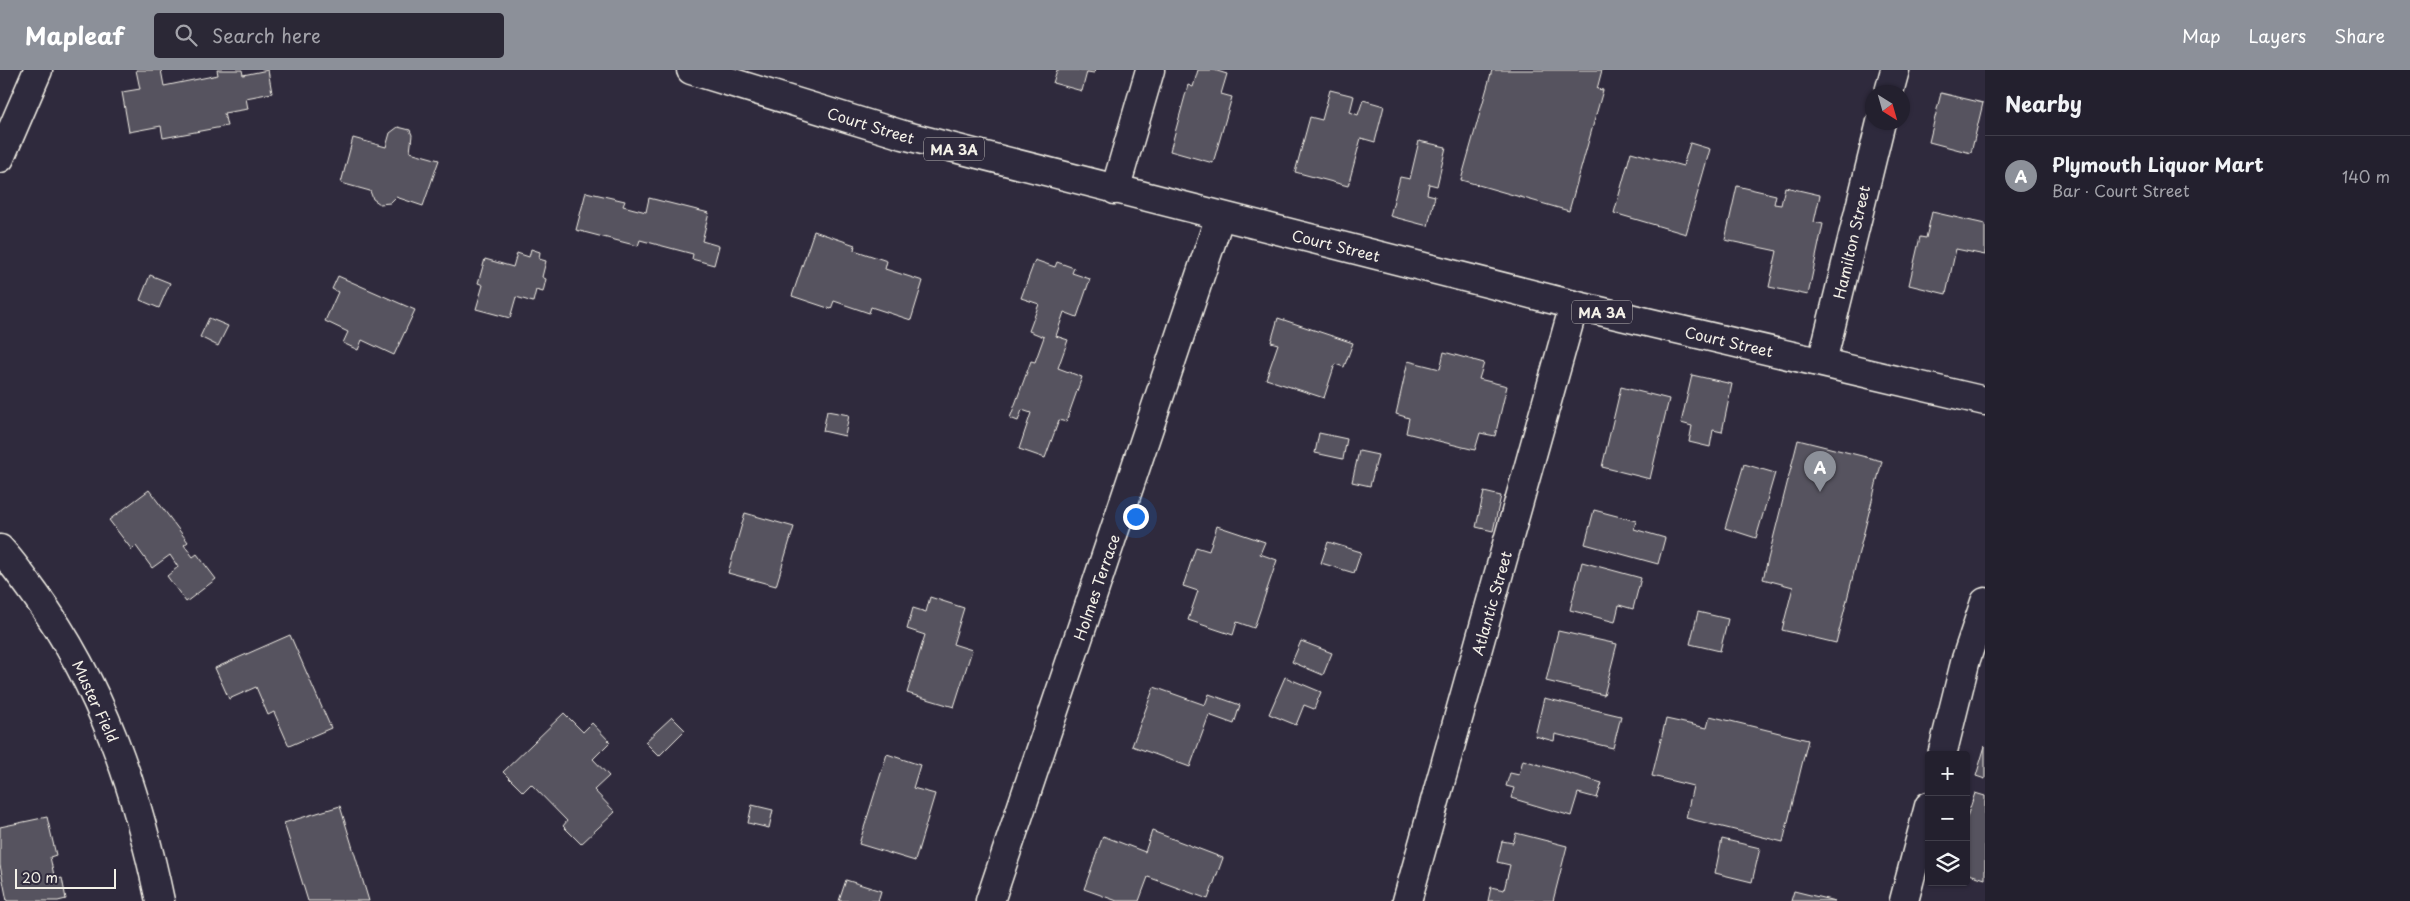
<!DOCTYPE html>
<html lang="en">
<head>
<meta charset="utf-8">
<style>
  :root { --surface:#23202e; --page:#2b2836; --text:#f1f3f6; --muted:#a3a3aa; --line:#403e4a; --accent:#8c9099 }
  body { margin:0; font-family:"Playpen Sans",sans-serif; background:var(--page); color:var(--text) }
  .controls { position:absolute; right:15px; bottom:15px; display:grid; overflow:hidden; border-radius:5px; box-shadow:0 1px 4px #0004 }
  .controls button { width:45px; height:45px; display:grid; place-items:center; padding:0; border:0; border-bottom:1px solid var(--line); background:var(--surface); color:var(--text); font:25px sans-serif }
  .compass { position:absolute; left:1865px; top:15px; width:45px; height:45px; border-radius:50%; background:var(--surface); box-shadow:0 1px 4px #0004; rotate:143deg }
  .scale { position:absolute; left:15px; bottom:12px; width:101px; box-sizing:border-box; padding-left:5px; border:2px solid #f4f1e8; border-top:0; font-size:14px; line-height:18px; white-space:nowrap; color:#f4f1e8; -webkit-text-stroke:4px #2f2a3d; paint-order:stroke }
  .you { position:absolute; left:1135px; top:446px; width:18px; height:18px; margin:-12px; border:4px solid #fff; border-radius:50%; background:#1a73e8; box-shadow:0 0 0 8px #1a73e833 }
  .badge { display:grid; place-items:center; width:32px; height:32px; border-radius:50%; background:var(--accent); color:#fff; font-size:16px; font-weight:700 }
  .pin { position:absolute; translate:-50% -41px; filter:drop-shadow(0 1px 2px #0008) }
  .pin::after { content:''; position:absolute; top:26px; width:18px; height:15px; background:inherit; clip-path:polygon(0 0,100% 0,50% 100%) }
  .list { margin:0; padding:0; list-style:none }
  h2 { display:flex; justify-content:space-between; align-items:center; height:65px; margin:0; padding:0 20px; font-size:21px }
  h2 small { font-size:16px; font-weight:400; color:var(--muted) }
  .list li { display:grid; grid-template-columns:32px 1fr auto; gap:15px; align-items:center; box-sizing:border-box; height:80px; padding:0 20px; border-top:1px solid var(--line) }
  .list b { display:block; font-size:19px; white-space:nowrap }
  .list p { margin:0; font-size:16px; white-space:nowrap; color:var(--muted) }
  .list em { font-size:16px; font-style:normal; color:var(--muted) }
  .icon { flex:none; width:28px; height:28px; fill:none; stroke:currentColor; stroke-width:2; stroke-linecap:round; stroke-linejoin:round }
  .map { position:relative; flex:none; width:1985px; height:831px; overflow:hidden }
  header { display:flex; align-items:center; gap:30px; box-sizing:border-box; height:70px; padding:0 25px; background:var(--accent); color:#fff }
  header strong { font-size:24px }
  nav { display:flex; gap:28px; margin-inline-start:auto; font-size:18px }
  .search { width:350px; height:45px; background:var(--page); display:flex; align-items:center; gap:12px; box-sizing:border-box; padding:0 18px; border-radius:5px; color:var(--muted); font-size:19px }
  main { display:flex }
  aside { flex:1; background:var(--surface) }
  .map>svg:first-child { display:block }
  .building { fill:#56525f; stroke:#f4f1e8 }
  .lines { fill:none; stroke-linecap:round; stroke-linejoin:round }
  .minor-casing { stroke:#f4f1e8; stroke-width:31 }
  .primary-casing { stroke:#f4f1e8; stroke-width:31 }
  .minor { stroke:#2f2a3d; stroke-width:28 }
  .primary { stroke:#2f2a3d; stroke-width:28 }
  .labels { text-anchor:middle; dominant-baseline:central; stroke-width:5; stroke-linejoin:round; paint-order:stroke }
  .shield { fill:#2f2a3d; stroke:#b9b5b5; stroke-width:1 }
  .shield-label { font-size:14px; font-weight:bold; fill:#f4f1e8 }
  .street-label { font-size:15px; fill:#f4f1e8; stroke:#2f2a3d }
</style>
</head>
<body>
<header>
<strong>Mapleaf</strong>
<div class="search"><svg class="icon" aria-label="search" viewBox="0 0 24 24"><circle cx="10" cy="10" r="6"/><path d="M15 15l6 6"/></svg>Search here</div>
<nav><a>Map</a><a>Layers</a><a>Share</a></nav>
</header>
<main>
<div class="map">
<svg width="1985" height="831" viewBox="0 0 1985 831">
  <rect width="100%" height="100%" fill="#2f2a3d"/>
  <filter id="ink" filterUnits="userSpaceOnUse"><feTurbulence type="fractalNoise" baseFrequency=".02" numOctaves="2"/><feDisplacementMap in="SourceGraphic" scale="10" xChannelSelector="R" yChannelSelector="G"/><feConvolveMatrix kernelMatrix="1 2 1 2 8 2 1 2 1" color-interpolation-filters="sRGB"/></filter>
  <g filter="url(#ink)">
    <path class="building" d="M136,0H161L164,16L218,5L217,0H242L243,5L268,0L272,23L246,28L248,39L224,43L227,56L163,68L161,56L129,62L122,22L140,19Z
      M1057,0H1095L1094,3L1087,2L1082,21L1053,13Z
      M1198,0H1214L1227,4L1221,24L1232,27L1213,93L1170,81L1188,15L1193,17Z
      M1492,0H1602L1597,19L1603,20L1569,141L1461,110Z
      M1330,20L1354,26L1350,42L1358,45L1363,30L1384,36L1375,72L1361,68L1348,116L1295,102L1310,47L1322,50Z
      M1941,23L1983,33L1971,83L1929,72Z
      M398,57L410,60L412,65L410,82L439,90L423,136L396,127L390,133L380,134L373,129L370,121L341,113L353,68L386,77L390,63Z
      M1419,71L1446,77L1437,116L1429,114L1427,124L1435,126L1428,156L1390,146L1400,107L1410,109Z
      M1690,73L1710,79L1686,164L1614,143L1631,82L1683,96Z
      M1737,116L1776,125L1774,134L1781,135L1785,117L1820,125L1814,152L1823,154L1808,225L1769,217L1777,181L1725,170Z
      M586,122L625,131L623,136L646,142L649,128L709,143L702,171L719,176L714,195L692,189L693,184L640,170L638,176L576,160Z
      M1932,142L1985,154V185L1956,179L1946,224L1909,215L1920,167L1926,168Z
      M814,161L855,175L854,180L887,191L885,199L923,211L911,250L871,237L869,243L834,231L831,239L792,226Z
      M531,179L540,182L539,189L546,191L542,207L546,209L543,222L536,220L533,232L516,227L510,248L476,239L483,215L478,213L485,189L513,197L517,183L529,187Z
      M1035,190L1055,197L1057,192L1074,198L1072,203L1090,209L1077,247L1064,242L1056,266L1068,270L1058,298L1082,307L1066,352L1059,350L1045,388L1019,379L1031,343L1022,340L1018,351L1010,348L1031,291L1035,292L1044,267L1029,261L1039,234L1021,228Z
      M150,205L170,213L159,238L140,230Z
      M338,206L415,240L394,285L362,270L358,280L343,273L348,262L325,251L338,222L332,219Z
      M209,248L228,256L218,276L200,267Z
      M1278,248L1353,273L1344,297L1335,294L1324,328L1266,309L1278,274L1271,272Z
      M1444,282L1484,293L1479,309L1507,316L1495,366L1480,363L1475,380L1406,363L1409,348L1396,344L1408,291L1440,299Z
      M1692,305L1732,314L1722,362L1713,360L1710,377L1689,372L1692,356L1681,353Z
      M1621,317L1669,329L1650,409L1602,397Z
      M827,341L849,345L845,366L823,361Z
      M1319,363L1347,369L1343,389L1315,383Z
      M1798,370L1882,391L1836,573L1782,560L1793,517L1763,509Z
      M1359,381L1378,385L1370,416L1352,412Z
      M1744,394L1775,403L1756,468L1725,458Z
      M149,420L188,472L184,475L193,487L197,484L216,509L186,532L167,506L178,497L170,485L152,498L136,476L132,480L109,450Z
      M1484,422L1501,426L1493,461L1476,457Z
      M1594,440L1636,451L1634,459L1665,468L1658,494L1585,474Z
      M745,443L794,457L776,516L728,503Z
      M1217,456L1265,472L1260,484L1277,490L1254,558L1237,552L1233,565L1188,550L1198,521L1183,516L1196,477L1209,481Z
      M1328,472L1361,482L1354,503L1321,493Z
      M1582,492L1641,508L1633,539L1619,535L1615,552L1570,540Z
      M930,527L964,538L953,574L972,580L954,637L907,623L925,565L907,559L913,538L926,542Z
      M1698,542L1728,549L1720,581L1690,574Z
      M1558,561L1617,574L1604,625L1546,611Z
      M290,565L331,658L289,676L274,642L268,645L256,617L229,629L215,598Z
      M1301,571L1332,583L1323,605L1292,592Z
      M1285,607L1321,622L1314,639L1304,635L1296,655L1269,644Z
      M1154,617L1205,635L1209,624L1240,635L1234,654L1209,645L1190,697L1132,676Z
      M1544,628L1621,646L1613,678L1555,664L1554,671L1535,666Z
      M564,643L583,662L592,653L610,672L593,689L609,706L594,720L615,742L581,774L563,756L567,751L531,714L523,722L503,702Z
      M1710,646L1808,670L1783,772L1686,748L1693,716L1652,706L1666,649L1707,658Z
      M672,647L685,660L659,686L645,672Z
      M1985,676V709L1976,706Z
      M887,684L920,695L913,718L935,724L915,791L859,774Z
      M1523,690L1602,713L1597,728L1578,723L1571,746L1511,728L1514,718L1506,716L1510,703L1519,705Z
      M1975,723L1985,726V809L1966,803V750Z
      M752,735L773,740L769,758L748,753Z
      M340,736L369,831H308L284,753Z
      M47,747L56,785L50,787L55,810L62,808L66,829L58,831H7L0,795V757Z
      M1152,761L1223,788L1208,829L1148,807L1139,831H1117L1084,819L1103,766L1145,782Z
      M1516,763L1567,776L1553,831H1488L1491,817L1504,820L1510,795L1497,792L1502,771L1513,773Z
      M1722,769L1760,778L1752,812L1715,803Z
      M846,810L881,821L878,831H839Z
      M1794,821L1835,831H1791Z"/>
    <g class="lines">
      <g class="minor-casing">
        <path id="minor" d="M1889,22L1895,0
          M0,88L38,0
          M1115,120L1150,0
          M1822,292L1881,52
          M0,479C13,493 24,509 35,524C102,616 137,721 160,831
          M1942,685L1966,589L1985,532
          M990,831L1220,146
          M1407,831L1574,235
          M1904,831L1929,736"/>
      </g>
      <g class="primary-casing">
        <path id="primary" d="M691,0L903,65L1574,235L1985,331"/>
      </g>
      <use href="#minor" class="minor"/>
      <use href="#primary" class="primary"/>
    </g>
  </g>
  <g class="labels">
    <g class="shield">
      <rect x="924" y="67.5" width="60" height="23" rx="4"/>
      <rect x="1572" y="230.5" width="60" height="23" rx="4"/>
    </g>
    <g class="shield-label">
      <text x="954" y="79">MA 3A</text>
      <text x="1602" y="242">MA 3A</text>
    </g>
    <g class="street-label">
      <text transform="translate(871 55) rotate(17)">Court Street</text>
      <text transform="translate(1851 172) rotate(-77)">Hamilton Street</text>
      <text transform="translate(1336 175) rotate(14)">Court Street</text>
      <text transform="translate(1729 271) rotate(13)">Court Street</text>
      <text transform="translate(1096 517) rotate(-71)">Holmes Terrace</text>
      <text transform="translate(1491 533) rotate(-74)">Atlantic Street</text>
      <text transform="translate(96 631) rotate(65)">Muster Field</text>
    </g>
  </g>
</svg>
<div class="controls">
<button>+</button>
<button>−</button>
<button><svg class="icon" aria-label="layers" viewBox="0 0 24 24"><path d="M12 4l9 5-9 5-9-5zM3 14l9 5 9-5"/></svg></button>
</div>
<svg class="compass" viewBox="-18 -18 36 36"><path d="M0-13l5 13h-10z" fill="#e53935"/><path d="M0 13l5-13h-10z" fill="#a3a3aa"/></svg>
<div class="scale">20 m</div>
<div class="you"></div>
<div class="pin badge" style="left:1820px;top:422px">A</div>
</div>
<aside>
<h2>Nearby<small></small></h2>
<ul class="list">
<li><span class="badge">A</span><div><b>Plymouth Liquor Mart</b><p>Bar · Court Street</p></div><em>140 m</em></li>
</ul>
</aside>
</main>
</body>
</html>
